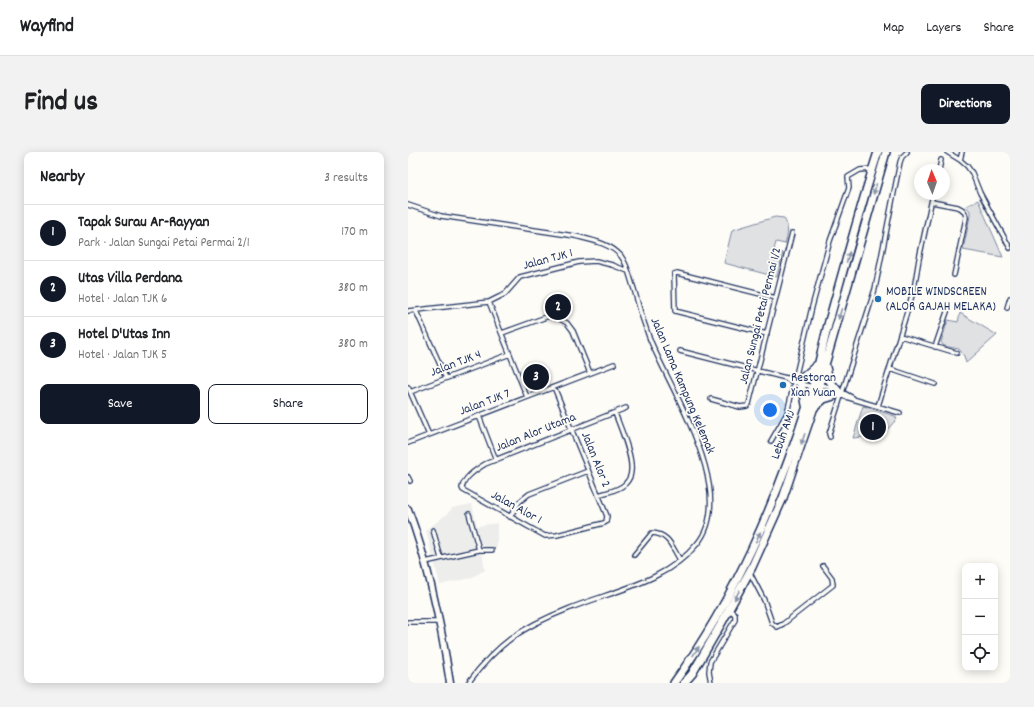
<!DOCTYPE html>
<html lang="en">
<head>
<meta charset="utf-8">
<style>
  :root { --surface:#fff; --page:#f2f2f2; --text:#202124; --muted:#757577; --line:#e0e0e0; --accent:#111827 }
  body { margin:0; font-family:Dekko,sans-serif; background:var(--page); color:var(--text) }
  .controls { position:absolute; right:12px; bottom:12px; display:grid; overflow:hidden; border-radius:8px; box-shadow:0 2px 10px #0003 }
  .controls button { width:36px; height:36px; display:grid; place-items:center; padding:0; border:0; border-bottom:1px solid var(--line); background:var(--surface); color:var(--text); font:20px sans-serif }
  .compass { position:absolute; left:506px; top:12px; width:36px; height:36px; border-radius:50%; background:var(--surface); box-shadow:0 2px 10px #0003; rotate:358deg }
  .you { position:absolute; left:362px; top:258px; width:14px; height:14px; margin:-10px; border:3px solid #fff; border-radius:50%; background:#1a73e8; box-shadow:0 0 0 6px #1a73e833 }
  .badge { display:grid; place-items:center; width:26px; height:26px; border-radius:50%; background:var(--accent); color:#fff; font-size:13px; font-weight:700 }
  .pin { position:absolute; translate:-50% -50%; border:2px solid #fff; box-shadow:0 1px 4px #0006 }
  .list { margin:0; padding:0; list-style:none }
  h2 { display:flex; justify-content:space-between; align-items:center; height:52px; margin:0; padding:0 16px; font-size:17px }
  h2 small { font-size:13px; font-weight:400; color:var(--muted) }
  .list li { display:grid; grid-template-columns:26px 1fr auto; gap:12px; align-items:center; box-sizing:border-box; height:56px; padding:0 16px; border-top:1px solid var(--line) }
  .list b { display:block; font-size:15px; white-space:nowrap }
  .list p { margin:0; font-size:13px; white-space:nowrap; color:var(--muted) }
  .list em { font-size:13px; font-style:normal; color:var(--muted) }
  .actions { display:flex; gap:8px; padding:12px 16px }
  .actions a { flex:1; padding:9px 0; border:1px solid var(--accent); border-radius:8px; text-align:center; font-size:14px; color:var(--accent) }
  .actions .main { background:var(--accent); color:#fff }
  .icon { flex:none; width:22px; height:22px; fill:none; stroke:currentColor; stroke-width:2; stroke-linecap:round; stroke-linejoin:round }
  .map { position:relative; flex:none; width:602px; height:531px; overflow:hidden; border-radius:8px }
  header { display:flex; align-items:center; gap:24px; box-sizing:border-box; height:56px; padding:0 20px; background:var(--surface); border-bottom:1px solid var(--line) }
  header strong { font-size:19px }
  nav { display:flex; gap:22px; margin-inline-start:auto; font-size:14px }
  .intro { display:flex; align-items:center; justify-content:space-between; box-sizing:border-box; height:96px; padding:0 24px }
  h1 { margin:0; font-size:28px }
  .button { padding:10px 18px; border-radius:8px; background:var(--accent); color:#fff; font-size:14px; font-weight:700 }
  main { display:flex; gap:24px; padding:0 24px }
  aside { flex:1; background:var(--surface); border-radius:8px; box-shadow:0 2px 10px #0003 }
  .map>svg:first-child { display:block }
  .built { fill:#edeeec }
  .green { fill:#e0e1e3; stroke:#7e88a0 }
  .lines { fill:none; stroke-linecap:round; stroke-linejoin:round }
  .street-casing { stroke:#1b2f5e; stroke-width:6 }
  .primary-casing { stroke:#1b2f5e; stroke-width:9 }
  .highway-casing { stroke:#1b2f5e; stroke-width:10 }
  .street { stroke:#fdfcf7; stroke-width:3.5 }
  .primary { stroke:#fdfcf7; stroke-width:6 }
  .highway { stroke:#fdfcf7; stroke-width:7 }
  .oneway { fill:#8c96aa }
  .poi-dot { fill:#1f6fb2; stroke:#fdfcf7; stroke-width:1.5 }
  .labels { text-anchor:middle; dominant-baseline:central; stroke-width:3.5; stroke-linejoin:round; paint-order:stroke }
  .street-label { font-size:13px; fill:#1b2f5e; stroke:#fdfcf7 }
  .poi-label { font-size:13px; fill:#1b2f5e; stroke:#fdfcf7; text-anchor:start }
</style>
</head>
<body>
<header>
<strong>Wayfind</strong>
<nav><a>Map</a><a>Layers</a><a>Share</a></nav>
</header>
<div class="intro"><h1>Find us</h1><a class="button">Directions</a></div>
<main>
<aside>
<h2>Nearby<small>3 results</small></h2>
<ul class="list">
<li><span class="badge">1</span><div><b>Tapak Surau Ar-Rayyan</b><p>Park · Jalan Sungai Petai Permai 2/1</p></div><em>170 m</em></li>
<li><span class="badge">2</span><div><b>Utas Villa Perdana</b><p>Hotel · Jalan TJK 6</p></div><em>380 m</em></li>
<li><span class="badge">3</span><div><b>Hotel D'Utas Inn</b><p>Hotel · Jalan TJK 5</p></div><em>380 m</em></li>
</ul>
<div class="actions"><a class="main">Save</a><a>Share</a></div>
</aside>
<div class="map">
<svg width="602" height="531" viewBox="0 0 602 531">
  <rect width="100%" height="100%" fill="#fdfcf7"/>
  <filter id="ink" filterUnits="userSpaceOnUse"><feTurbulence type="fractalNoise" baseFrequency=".025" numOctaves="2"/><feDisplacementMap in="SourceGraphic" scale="8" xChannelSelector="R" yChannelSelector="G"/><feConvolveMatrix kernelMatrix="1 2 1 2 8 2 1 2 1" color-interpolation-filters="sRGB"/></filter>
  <g filter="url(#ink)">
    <path class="built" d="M64,352L69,374L89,371V396H78L73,392L72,387L77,418L63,426L32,433L18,378L39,362L44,356Z"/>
    <path class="green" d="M570,48L595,105L555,98L562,64V59L558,54Z
      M367,65L376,66C381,75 380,83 377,92L368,90L366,98L375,101L369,125L316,111L324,78Z
      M552,161L589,183L558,211L556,204L551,197L536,194L533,190L540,168L550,170Z
      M455,254L487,264L489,267L474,283L445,286Z"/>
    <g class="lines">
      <g class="street-casing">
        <path id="street" d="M539,0L552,8L559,14L564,21L572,41L602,96
          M552,8L554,0
          M531,18L533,8
          M524,50L550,55C555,57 558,60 558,66L546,123
          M0,53L33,64L167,84C183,88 202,91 213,104C220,113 222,126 226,137C230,153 235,169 241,185C261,236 332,341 289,392C257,431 204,439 160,457C114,475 90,491 60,531
          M81,150L119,245
          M599,156L602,146
          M0,159L81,150L97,142L112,125L171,110L188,109L204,113L220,119
          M8,159L38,226
          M94,181L141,164L150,166L159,171L165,179L182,221
          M359,182L267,159L266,122L269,121L368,146
          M492,184L549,201
          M527,195L540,157
          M272,199L378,226C395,224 412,232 428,238
          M482,217L527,232
          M378,226L382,229L405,235
          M0,235L21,283
          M146,235C164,278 181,321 199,364L198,370L196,371L149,383L137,384L55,338L54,336C56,325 68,318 77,312L218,256
          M411,237L492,261
          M2,240L102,202
          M434,240L445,246
          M303,247L332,255L339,254L341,252L384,81
          M470,254L506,137L511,107L525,42
          M71,264L88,308
          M422,285L421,282L467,137L492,10L494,5L499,0
          M363,289L379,261L404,155L422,89L441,36L440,25L452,18L464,17
          M0,291L206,212
          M0,325L2,329
          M190,343C199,340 210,339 217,332C220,329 223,324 223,319C225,304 212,275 207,261
          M61,362L71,398
          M102,365L111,350L121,342L180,319
          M25,378L33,406
          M226,403L244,381C261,382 264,395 272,408
          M17,410L71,398H84
          M342,421L356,448L364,471L369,475L375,472L425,433L424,426L415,414
          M0,470H31
          M303,531L301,520L302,510L327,468V462L321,458"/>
      </g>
      <g class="primary-casing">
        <path id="primary" d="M0,357C21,413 33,472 42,531"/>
      </g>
      <g class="highway-casing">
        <path id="highway" d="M418,215L421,228L430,239
          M393,227L409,213
          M392,231L396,242L398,253
          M407,255L416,247L429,243
          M266,531C328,445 369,348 401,248C409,222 414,195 421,169C437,112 452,56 470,0
          M276,531L284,522L313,472L344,415L375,346L406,255L417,213L478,0"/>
      </g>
      <use href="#street" class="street"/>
      <use href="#primary" class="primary"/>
      <use href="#highway" class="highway"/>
    </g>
    <defs><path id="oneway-solid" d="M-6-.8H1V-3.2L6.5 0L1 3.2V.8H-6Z"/></defs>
    <g class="oneway">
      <use href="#oneway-solid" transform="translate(467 37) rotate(106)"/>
      <use href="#oneway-solid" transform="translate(440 105) rotate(-74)"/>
      <use href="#oneway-solid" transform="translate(432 162) rotate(106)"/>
      <use href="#oneway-solid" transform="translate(395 287) rotate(109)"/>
      <use href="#oneway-solid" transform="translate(350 385) rotate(-65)"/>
      <use href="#oneway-solid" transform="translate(329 443) rotate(118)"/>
      <use href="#oneway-solid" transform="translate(288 499) rotate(-57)"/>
    </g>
  </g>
  <g class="poi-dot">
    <circle cx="470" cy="147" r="4"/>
    <circle cx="375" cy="233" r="4"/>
  </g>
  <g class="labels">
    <g class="street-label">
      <text transform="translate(140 108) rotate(-15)">Jalan TJK 1</text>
      <text transform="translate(353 164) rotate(-76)">Jalan Sungai Petai Permai 1/2</text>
      <text transform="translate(48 212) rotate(-21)">Jalan TJK 4</text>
      <text transform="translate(274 234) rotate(67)">Jalan Lama Kampung Kelemak</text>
      <text transform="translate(77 251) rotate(-21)">Jalan TJK 7</text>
      <text transform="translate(128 281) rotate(-22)">Jalan Alor Utama</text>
      <text transform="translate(376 283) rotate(-71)">Lebuh AMJ</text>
      <text transform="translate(187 308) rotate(68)">Jalan Alor 2</text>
      <text transform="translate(108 356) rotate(29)">Jalan Alor 1</text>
    </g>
    <g class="poi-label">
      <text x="478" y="140">MOBILE WINDSCREEN<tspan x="478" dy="15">(ALOR GAJAH MELAKA)</tspan></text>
      <text x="383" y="226">Restoran<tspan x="383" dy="15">Xian Yuan</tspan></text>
    </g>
  </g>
</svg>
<div class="controls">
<button>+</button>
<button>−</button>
<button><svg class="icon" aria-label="locate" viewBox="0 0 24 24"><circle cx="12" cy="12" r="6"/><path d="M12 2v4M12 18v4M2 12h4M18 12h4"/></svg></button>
</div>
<svg class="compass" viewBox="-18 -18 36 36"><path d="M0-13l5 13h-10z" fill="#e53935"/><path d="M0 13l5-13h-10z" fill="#757577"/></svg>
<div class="you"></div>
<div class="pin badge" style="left:465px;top:275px">1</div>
<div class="pin badge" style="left:150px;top:155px">2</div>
<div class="pin badge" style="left:128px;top:225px">3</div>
</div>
</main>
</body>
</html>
